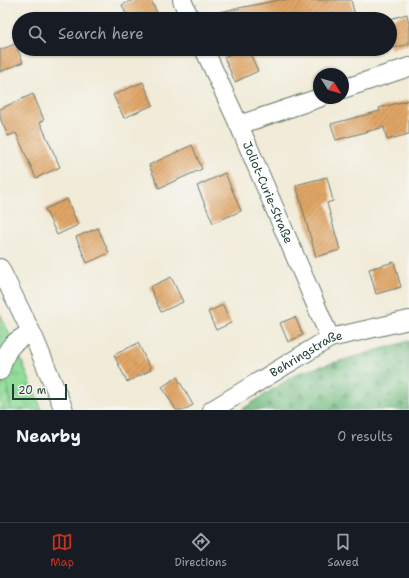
<!DOCTYPE html>
<html lang="en">
<head>
<meta charset="utf-8">
<style>
  :root { --surface:#171b24; --page:#242831; --text:#f1f3f6; --muted:#9ea1a6; --line:#363941; --accent:#c8321e }
  body { margin:0; font-family:"Shantell Sans",sans-serif; background:var(--page); color:var(--text) }
  .compass { position:absolute; left:313px; top:68px; width:36px; height:36px; border-radius:50%; background:var(--surface); box-shadow:0 1px 3px #0004; rotate:127deg }
  .scale { position:absolute; left:12px; bottom:10px; width:55px; box-sizing:border-box; padding-left:4px; border:2px solid #1f3d34; border-top:0; font-size:11px; line-height:14px; white-space:nowrap; color:#1f3d34; -webkit-text-stroke:3px #f6f6f2; paint-order:stroke }
  .list { margin:0; padding:0; list-style:none }
  h2 { display:flex; justify-content:space-between; align-items:center; height:52px; margin:0; padding:0 16px; font-size:17px }
  h2 small { font-size:13px; font-weight:400; color:var(--muted) }
  .icon { flex:none; width:22px; height:22px; fill:none; stroke:currentColor; stroke-width:2; stroke-linecap:round; stroke-linejoin:round }
  .map { position:relative; flex:none; width:409px; height:410px; overflow:hidden }
  .search { position:absolute; background:var(--surface); box-shadow:0 1px 3px #0004; left:12px; right:12px; top:12px; height:44px; display:flex; align-items:center; gap:10px; box-sizing:border-box; padding:0 14px; border-radius:22px; color:var(--muted); font-size:15px }
  .sheet { height:112px; background:var(--surface) }
  nav { display:flex; justify-content:space-around; align-items:center; box-sizing:border-box; height:56px; border-top:1px solid var(--line); background:var(--surface); font-size:11px; color:var(--muted) }
  nav a { display:grid; justify-items:center; gap:2px }
  nav .on { color:var(--accent) }
  .map>svg:first-child { display:block }
  .forest { fill:url(#forest-firs); stroke:#4a7c5a }
  .park { fill:url(#park-tufts); stroke:#588d66 }
  .garden { fill:url(#garden-furrows); stroke:#588d66 }
  .building { fill:url(#building-hatch) }
  .lines { fill:none; stroke-linecap:round; stroke-linejoin:round }
  .minor-casing { stroke:#687a6d; stroke-width:20 }
  .minor { stroke:#fff; stroke-width:18 }
  .labels { text-anchor:middle; dominant-baseline:central; stroke-width:3.5; stroke-linejoin:round; paint-order:stroke }
  .street-label { font-size:12px; fill:#1f3d34; stroke:#f6f6f2 }
</style>
</head>
<body>
<div class="map">
<svg width="409" height="410" viewBox="0 0 409 410">
  <defs>
    <pattern id="forest-firs" width="22" height="20" patternUnits="userSpaceOnUse"><rect width="22" height="20" fill="#74bc81"/><path d="M5 1l3.5 6h-7zM16 11l3.5 6h-7z" fill="#5f9a6a"/></pattern>
    <pattern id="park-tufts" width="24" height="20" patternUnits="userSpaceOnUse"><rect width="24" height="20" fill="#91dd99"/><path d="M3 7l-1-3M5 7V3M7 7l1-3M15 17l-1-3M17 17v-4M19 17l1-3" fill="none" stroke="#76b47e"/></pattern>
    <pattern id="garden-furrows" width="10" height="10" patternUnits="userSpaceOnUse"><rect width="10" height="10" fill="#91dd99"/><path d="M-1 1l2-2M0 10L10 0M9 11l2-2" fill="none" stroke="#76b47e"/></pattern>
    <pattern id="building-hatch" width="6" height="6" patternUnits="userSpaceOnUse"><rect width="6" height="6" fill="#e1a666"/><path d="M-1 1l2-2M0 6l6-6M5 7l2-2" fill="none" stroke="#b68855"/></pattern>
  </defs>
  <rect width="100%" height="100%" fill="#f6f6f2"/>
  <filter id="ink" filterUnits="userSpaceOnUse"><feTurbulence type="fractalNoise" baseFrequency=".025" numOctaves="2"/><feDisplacementMap in="SourceGraphic" scale="8" xChannelSelector="R" yChannelSelector="G"/><feConvolveMatrix kernelMatrix="1 2 1 2 8 2 1 2 1" color-interpolation-filters="sRGB"/></filter>
  <filter id="wash" filterUnits="userSpaceOnUse"><feTurbulence type="fractalNoise" baseFrequency=".012" numOctaves="4" result="noise"/><feDisplacementMap in="SourceGraphic" scale="16" xChannelSelector="R" yChannelSelector="G"/><feGaussianBlur stdDeviation="0.9" result="paint"/><feColorMatrix in="noise" values="0 0 0 0 0 0 0 0 0 0 0 0 0 0 0 0 0 1.4 0 .05"/><feComposite in="paint" operator="in"/></filter>
  <g filter="url(#wash)">
    <rect width="100%" height="100%" fill="#f1ebd8"/>
    <path class="forest" d="M409,341V410H241L298,373Z"/>
    <path class="park" d="M20,357L42,410H11L6,372Z"/>
    <path class="garden" d="M0,313L20,357L6,373L11,410H0Z"/>
    <g id="blocks">
      <path class="building" d="M133,0H151L160,19H128L122,5Z
        M279,0H351L356,19H219V12Z
        M407,14L409,24V44L390,49V19Z
        M15,44L23,62L0,72V50Z
        M242,49H248L258,71L235,82L224,57Z
        M143,82L153,105L124,118L113,95Z
        M33,94L44,120L40,122L60,167L36,178L16,133L8,136L0,118V109Z
        M409,100V134L387,140L384,127L336,140L331,124L380,111L379,108Z
        M192,145L202,169L159,188L149,165Z
        M225,173L241,211L213,223L197,186Z
        M327,177L333,201L327,203L340,250L316,257L296,185Z
        M67,199L78,225L57,235L45,209Z
        M98,228L109,253L87,263L76,237Z
        M394,262L401,287L376,294L369,269Z
        M171,277L183,302L161,312L150,287Z
        M223,305L231,323L216,330L208,312Z
        M295,317L303,335L288,342L280,323Z
        M138,343L151,370L127,382L114,355Z
        M177,377L193,405L184,410H176L162,387Z"/>
    </g>
  </g>
  <g filter="url(#ink)">
    <use href="#blocks" fill-opacity="0" stroke="#687a6d" stroke-width="1"/>
    <g class="lines">
      <g class="minor-casing">
        <g id="minor">
          <path d="M182,0L190,19"/>
          <path id="s1" d="M204,49L239,125L330,338"/>
          <path d="M343,89L409,67"/>
          <path d="M239,125L319,98"/>
          <path d="M0,268L35,340L64,410"/>
          <path d="M0,371C7,347 10,344 31,332"/>
          <path id="s2" d="M212,410L330,338L409,320"/>
        </g>
      </g>
      <use href="#minor" class="minor"/>
    </g>
  </g>
  <g class="labels">
    <g class="street-label">
      <text stroke="none"><textPath href="#s1" startOffset="157">Joliot-Curie-Straße</textPath></text>
      <text stroke="none"><textPath href="#s2" startOffset="110">Behringstraße</textPath></text>
    </g>
  </g>
</svg>
<svg class="compass" viewBox="-18 -18 36 36"><path d="M0-13l5 13h-10z" fill="#e53935"/><path d="M0 13l5-13h-10z" fill="#9ea1a6"/></svg>
<div class="scale">20 m</div>
<div class="search"><svg class="icon" aria-label="search" viewBox="0 0 24 24"><circle cx="10" cy="10" r="6"/><path d="M15 15l6 6"/></svg>Search here</div>
</div>
<section class="sheet">
<h2>Nearby<small>0 results</small></h2>
<ul class="list">
</ul>
</section>
<nav>
<a class="on"><svg class="icon" aria-label="map" viewBox="0 0 24 24"><path d="M3 6l6-2 6 2 6-2v14l-6 2-6-2-6 2zM9 4v14M15 6v14"/></svg>Map</a>
<a><svg class="icon" aria-label="directions" viewBox="0 0 24 24"><path d="M12 3l9 9-9 9-9-9zM9 14v-3h6M13 9l2 2-2 2"/></svg>Directions</a>
<a><svg class="icon" aria-label="saved" viewBox="0 0 24 24"><path d="M7 4h10v16l-5-4-5 4z"/></svg>Saved</a>
</nav>
</body>
</html>
